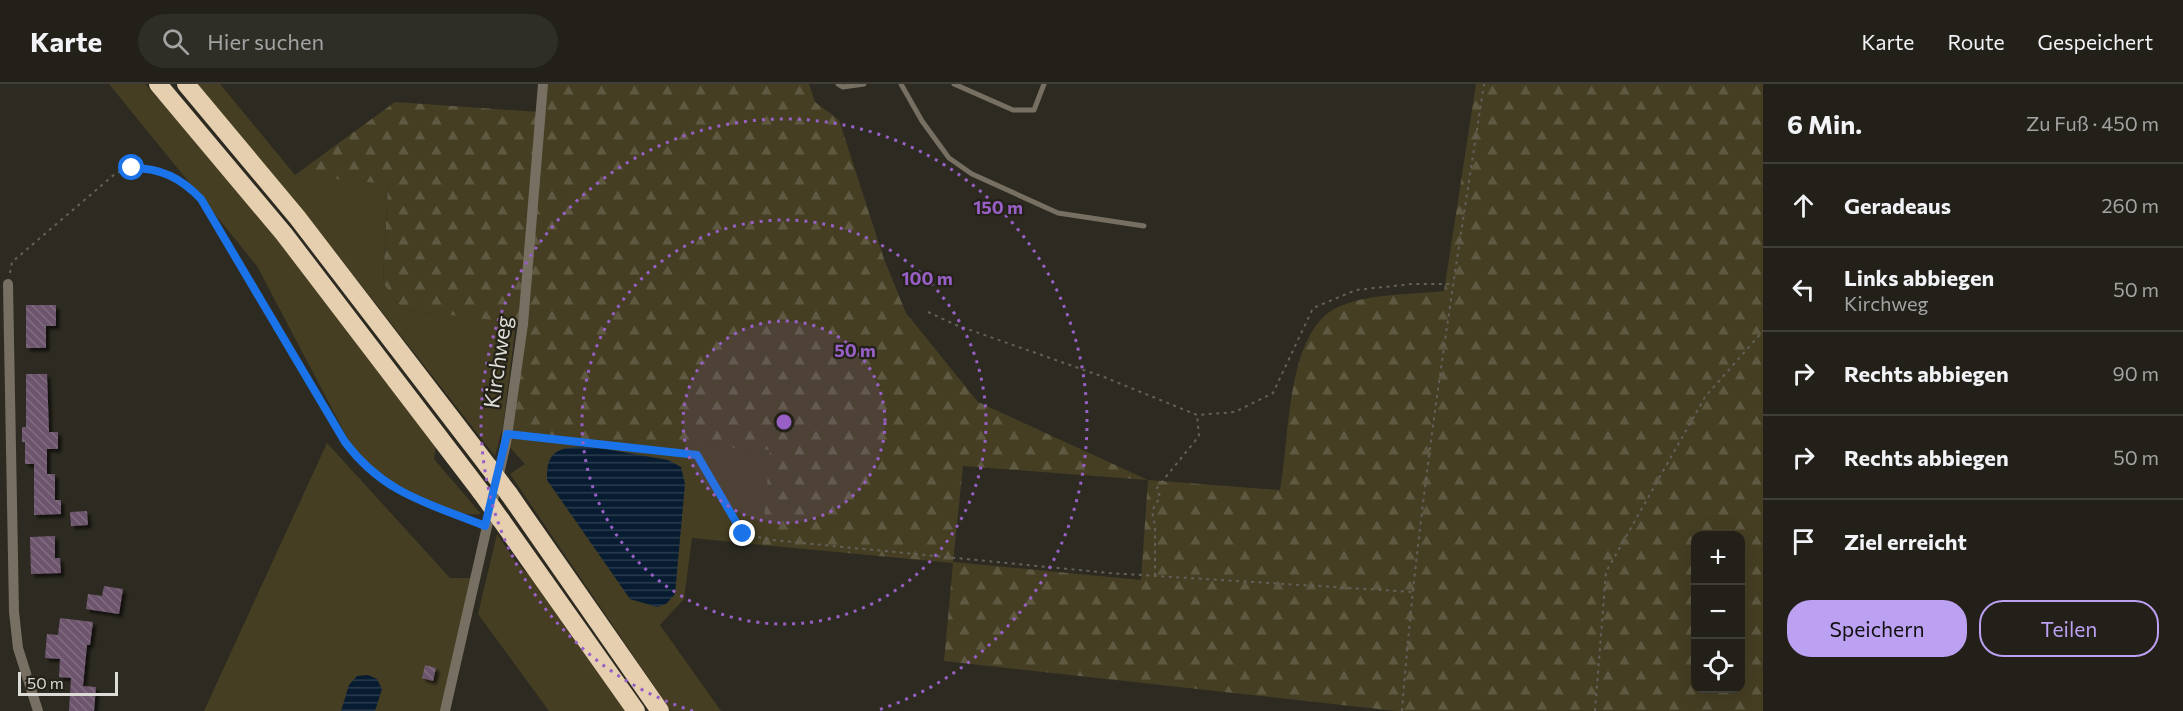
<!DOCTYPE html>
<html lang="de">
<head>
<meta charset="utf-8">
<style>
  :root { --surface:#222019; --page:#2e2d26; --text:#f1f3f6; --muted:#a2a3a2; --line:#3f3e38; --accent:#bca0f2 }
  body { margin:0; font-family:Commissioner,sans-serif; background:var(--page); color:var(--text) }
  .controls { position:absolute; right:18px; bottom:18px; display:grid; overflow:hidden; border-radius:12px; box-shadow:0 6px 24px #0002 }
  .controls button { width:54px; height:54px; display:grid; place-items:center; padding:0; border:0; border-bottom:2px solid var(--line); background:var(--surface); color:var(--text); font:30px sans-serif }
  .scale { position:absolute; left:18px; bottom:15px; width:100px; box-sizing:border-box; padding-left:6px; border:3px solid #dcdbd5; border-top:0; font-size:16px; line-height:21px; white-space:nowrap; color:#dcdbd5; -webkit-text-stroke:4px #232118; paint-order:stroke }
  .stop { position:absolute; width:18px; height:18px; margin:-14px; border:4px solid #1a73e8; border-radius:50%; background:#fff }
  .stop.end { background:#1a73e8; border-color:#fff; box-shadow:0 2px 6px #0008 }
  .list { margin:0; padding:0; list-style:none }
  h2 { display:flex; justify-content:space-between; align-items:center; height:78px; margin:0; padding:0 24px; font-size:26px }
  h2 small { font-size:20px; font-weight:400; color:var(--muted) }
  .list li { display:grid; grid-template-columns:39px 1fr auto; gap:18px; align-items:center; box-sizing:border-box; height:84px; padding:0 24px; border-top:2px solid var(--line) }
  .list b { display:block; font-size:22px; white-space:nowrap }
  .list p { margin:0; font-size:20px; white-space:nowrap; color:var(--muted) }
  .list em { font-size:20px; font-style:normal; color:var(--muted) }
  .actions { display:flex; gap:12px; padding:18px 24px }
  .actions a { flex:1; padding:14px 0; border:2px solid var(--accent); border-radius:24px; text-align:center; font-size:21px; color:var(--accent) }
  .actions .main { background:var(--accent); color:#111 }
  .icon { flex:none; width:33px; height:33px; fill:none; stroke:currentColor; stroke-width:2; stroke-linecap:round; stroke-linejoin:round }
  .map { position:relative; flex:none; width:1763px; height:627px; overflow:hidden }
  header { display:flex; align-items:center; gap:36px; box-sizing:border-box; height:84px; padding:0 30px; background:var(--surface); border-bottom:2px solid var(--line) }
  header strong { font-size:28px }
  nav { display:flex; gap:33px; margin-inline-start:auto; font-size:21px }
  .search { width:420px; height:54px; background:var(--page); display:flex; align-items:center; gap:15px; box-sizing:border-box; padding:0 21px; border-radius:33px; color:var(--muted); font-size:22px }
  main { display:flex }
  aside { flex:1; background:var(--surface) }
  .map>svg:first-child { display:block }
  .green { fill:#453e23 }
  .forest { fill:url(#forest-firs); fill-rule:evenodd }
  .water { fill:url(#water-rules) }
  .building { fill:url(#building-back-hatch); filter:url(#shadow) }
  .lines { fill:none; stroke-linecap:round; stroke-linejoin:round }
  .path { stroke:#626058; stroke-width:2; stroke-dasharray:3 4.5; stroke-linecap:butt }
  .lane { stroke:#786f63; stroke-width:5 }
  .street { stroke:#786f63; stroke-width:10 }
  .highway { stroke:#e5cfaf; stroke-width:18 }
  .highway-bridge { stroke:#e5cfaf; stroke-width:18 }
  .route { stroke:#1a73e8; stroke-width:8 }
  .ring { fill:none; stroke:#9860c6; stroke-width:3; stroke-dasharray:3 6 }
  .labels { text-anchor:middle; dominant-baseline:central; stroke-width:4.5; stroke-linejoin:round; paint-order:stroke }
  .street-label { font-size:22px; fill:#dcdbd5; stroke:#232118 }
  .centre { fill:#9860c6; stroke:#232118; stroke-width:3 }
  .ring-label { font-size:18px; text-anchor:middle; font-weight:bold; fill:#9860c6; stroke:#232118; stroke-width:4.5; stroke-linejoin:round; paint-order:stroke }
</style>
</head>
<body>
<header>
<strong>Karte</strong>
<div class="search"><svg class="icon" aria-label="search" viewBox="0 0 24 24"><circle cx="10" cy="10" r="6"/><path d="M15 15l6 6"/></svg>Hier suchen</div>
<nav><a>Karte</a><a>Route</a><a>Gespeichert</a></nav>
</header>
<main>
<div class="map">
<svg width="1763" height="627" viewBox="0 0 1763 627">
  <defs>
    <pattern id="forest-firs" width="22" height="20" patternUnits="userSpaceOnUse" patternTransform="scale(1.5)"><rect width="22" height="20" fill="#453e23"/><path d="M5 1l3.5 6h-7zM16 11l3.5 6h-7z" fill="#5f5942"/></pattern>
    <pattern id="water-rules" width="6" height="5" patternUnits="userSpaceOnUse" patternTransform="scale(1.5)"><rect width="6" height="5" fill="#071c31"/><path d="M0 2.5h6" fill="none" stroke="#2b3c4e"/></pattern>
    <pattern id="building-back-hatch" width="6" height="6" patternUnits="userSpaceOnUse" patternTransform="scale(1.5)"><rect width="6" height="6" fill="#6d556d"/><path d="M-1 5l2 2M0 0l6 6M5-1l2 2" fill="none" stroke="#816d81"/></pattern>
    <filter id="shadow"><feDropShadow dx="3.5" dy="3.5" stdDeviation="1.5" flood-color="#0009"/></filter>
  </defs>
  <rect width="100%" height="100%" fill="#2d2b21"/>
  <path class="green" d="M109,0H145C249,115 343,237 436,361L434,375L481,430C453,434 403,409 381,391C368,382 359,369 349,357L257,182Z
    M197,0H220L295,91L388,99L383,199L402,225L516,239L503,342L495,372L311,137Z
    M507,350L771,366L762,461L692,454L684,515L660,541L721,627H671L510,390L525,380L506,359Z
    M327,359L450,494H474L445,627H204Z
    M497,450L516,478L531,493L629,627H549L478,530Z"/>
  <path class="forest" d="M543,0H809L815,18L839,36L884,175L906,229L978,318L1148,396L1280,406C1290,358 1285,250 1336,224C1367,209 1409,211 1444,207L1476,0H1763V627H1396L944,577L953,479L762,461L770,366L507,350L523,240L402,225L383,199L388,100L295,91L395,18L539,28ZM963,382L1148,396L1141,496L953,478ZM1696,452H1740V604H1696Z"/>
  <path class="water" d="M588,362L668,376L681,383L685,400L675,510L666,520L657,523L630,515L547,396C546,364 561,364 588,362Z
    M368,591L377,595L382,605L375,627H341L349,601L357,592Z"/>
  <path class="building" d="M26,221H56V242H46V264H26Z
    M26,290H47L49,348H58V365H47V390H55V416H61V430L34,431V380H25V358H22V343H26Z
    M87,427L88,441L71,442L70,428Z
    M55,452V474H60L61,489L31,490L30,453Z
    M104,502L123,505L119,530L86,525L88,510L102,512Z
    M60,534L93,538L90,561H87L83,602L96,603L94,627H69L71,594L59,593L60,575L45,574L47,550L58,551Z
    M425,581L436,584L433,597L422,594Z"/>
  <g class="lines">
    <path class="path" d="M10,189L12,178L116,89C151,78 177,89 201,115L345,358C382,408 422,417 477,439
      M928,228L956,241L1104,293L1197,331L1235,328L1273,309L1313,224L1356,206L1412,200H1453
      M520,352L697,371L743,450L772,456L1109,489L1413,508
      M1155,492V442L1152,427L1160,413L1157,404L1199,352L1197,331
      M1402,627C1418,417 1452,208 1484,0
      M1595,627L1606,488L1705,313L1763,247"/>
    <path class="lane" d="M838,0L843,3L864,0
      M901,0L922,37L949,74L972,90L1058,129L1144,142
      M954,0L1013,26H1034L1044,0"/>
    <path class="street" d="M8,200L14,528L18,564L38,627
      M445,627L506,359L523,240L543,0"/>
    <path class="highway" d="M158,0L284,150L481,408
      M186,0L297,133L488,382
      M509,410L660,627
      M501,436L636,627"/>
    <path class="highway-bridge" d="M488,382L509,410
      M481,408L501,436"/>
  </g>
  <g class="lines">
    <path class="route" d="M132,84C161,84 181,94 201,115L345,358C384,410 428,419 485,442L507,350L697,371L743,450"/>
  </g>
  <circle cx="784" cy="338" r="101" fill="#9860c6" fill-opacity=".12"/>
  <g class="ring">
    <circle cx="784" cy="338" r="101"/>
    <circle cx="784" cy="338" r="202"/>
    <path d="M693 627A303 303 0 1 1 875 627"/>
  </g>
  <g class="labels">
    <g class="street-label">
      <text transform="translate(497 278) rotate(-82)">Kirchweg</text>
    </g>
  </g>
  <circle cx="784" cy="338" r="9" class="centre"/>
  <g class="ring-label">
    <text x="998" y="130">150 m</text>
    <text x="927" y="201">100 m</text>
    <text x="855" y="273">50 m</text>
  </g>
</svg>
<div class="controls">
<button>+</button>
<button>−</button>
<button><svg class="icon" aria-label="locate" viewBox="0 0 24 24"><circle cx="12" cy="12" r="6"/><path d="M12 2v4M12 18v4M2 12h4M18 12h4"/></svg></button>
</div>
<div class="scale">50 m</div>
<div class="stop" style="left:132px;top:84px"></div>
<div class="stop end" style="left:743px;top:450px"></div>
</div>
<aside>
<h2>6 Min.<small>Zu Fuß · 450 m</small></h2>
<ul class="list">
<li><svg class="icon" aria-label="ahead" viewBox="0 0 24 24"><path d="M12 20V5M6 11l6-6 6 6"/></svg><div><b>Geradeaus</b></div><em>260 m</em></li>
<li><svg class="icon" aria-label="left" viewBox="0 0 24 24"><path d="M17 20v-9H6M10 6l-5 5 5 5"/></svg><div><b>Links abbiegen</b><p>Kirchweg</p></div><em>50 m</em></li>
<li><svg class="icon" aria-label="right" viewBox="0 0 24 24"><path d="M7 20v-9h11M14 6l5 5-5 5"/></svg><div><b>Rechts abbiegen</b></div><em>90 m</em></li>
<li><svg class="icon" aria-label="right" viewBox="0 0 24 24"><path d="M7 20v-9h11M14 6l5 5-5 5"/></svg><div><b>Rechts abbiegen</b></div><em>50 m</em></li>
<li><svg class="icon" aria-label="arrive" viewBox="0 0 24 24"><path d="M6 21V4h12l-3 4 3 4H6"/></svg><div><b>Ziel erreicht</b></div></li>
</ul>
<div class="actions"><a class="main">Speichern</a><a>Teilen</a></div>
</aside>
</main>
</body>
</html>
